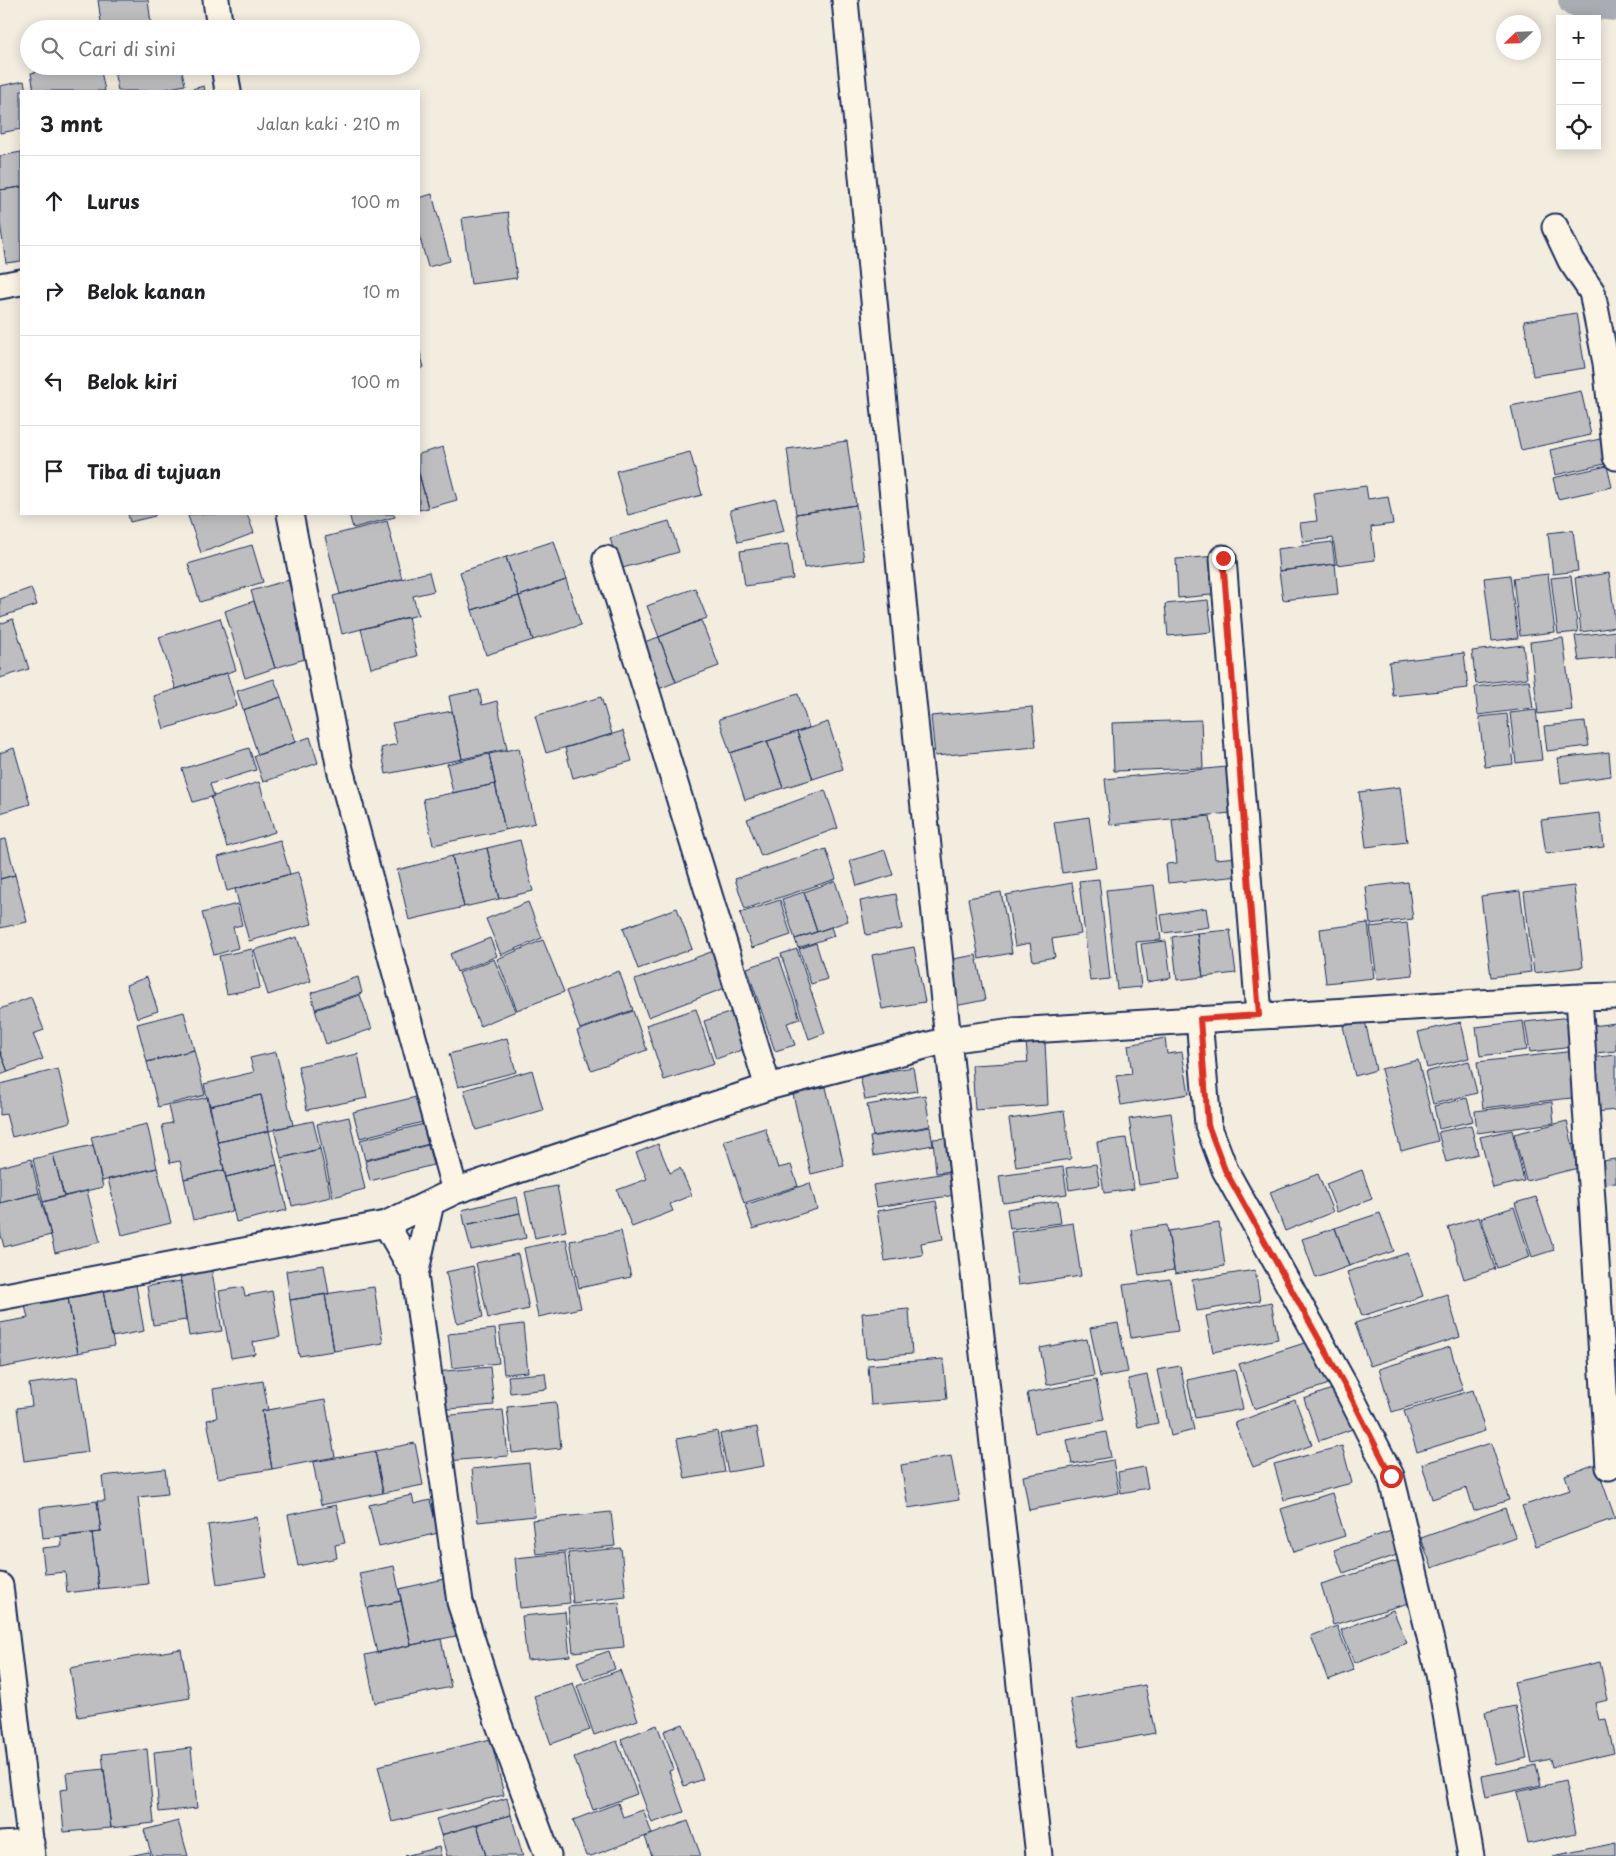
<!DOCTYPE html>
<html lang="id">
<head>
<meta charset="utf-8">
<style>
  :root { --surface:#fff; --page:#f2f2f2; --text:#202124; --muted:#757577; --line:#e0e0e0 }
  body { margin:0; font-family:"Playpen Sans",sans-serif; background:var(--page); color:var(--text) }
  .controls { position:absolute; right:15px; top:15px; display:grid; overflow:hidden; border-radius:0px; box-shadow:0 2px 12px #0003 }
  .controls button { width:45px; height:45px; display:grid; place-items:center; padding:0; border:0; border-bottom:1px solid var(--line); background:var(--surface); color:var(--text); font:25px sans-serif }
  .compass { position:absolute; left:1496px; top:15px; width:45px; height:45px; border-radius:50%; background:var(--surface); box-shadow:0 2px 12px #0003; rotate:247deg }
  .stop { position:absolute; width:15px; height:15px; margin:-11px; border:4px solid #d93025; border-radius:50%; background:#fff }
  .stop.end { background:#d93025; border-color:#fff; box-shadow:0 1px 5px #0008 }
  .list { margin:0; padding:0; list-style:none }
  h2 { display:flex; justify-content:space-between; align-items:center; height:65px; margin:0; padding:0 20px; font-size:21px }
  h2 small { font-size:16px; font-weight:400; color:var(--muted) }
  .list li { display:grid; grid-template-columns:32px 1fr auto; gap:15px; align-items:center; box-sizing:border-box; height:90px; padding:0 20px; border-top:1px solid var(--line) }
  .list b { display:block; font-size:19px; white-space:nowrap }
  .list em { font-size:16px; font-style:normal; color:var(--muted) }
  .icon { flex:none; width:28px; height:28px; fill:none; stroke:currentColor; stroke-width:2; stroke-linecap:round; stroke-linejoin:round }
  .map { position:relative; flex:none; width:1616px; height:1856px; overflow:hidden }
  .search { position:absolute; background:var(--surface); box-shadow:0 2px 12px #0003; left:20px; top:20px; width:400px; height:55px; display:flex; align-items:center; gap:12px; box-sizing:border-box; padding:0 18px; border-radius:28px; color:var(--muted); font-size:19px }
  .panel { position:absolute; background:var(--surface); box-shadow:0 2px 12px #0003; left:20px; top:90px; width:400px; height:425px; border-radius:0px }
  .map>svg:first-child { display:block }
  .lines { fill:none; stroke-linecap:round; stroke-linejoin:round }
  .canal { stroke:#a9acb3; stroke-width:34 }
  .building { fill:#bebec0; stroke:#1b2f5e }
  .street-casing { stroke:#1b2f5e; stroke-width:29 }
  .street { stroke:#fcf5e5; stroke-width:25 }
  .route { stroke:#d93025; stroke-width:6 }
</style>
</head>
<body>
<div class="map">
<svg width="1616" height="1856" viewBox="0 0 1616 1856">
  <rect width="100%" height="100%" fill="#f3ede0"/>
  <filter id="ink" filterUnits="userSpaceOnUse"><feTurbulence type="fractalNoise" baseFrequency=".02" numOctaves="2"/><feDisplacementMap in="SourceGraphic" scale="10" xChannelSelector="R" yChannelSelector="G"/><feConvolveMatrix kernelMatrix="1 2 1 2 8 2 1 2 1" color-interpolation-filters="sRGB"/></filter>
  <g filter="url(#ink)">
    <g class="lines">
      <path class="canal" d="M1575,0L1616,4"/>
    </g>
    <path class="building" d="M98,0H148L151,24L118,29H102Z
      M93,24L94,29H65Z
      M43,66H72L44,71Z
      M72,66H100L105,91H34L31,73Z
      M113,66H181L185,85L156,91H118Z
      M24,81L26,91H21V129L0,133V86Z
      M204,86L205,91H183Z
      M21,152V187L0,190V156Z
      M21,187V261L6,263L0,223V190Z
      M432,194L450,261L428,267L419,235V198Z
      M508,212L517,278L471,284L462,218Z
      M1576,313L1585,368L1533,376L1524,321Z
      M419,349L424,367L419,369Z
      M1581,391L1591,435L1521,450L1511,406Z
      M1600,439L1605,464L1555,475L1550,450Z
      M847,441L856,505L796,514L787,449Z
      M443,447L457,500L428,508L419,473V454Z
      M690,452L702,495L628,515L616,471Z
      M1607,466L1612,487L1558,499L1553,478Z
      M419,473L428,508L419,510Z
      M1366,486L1368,499L1388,496L1393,524L1371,527L1375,560L1337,565L1333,538L1303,542L1300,523L1317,521L1313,493Z
      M776,499L784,531L738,542L730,510Z
      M856,505L864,560L804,568L796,514Z
      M128,514H155V516L130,522Z
      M193,514H247L254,533L201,553L188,516Z
      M349,514H394L395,517L353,528Z
      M387,521L402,579L340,594L325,537Z
      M669,521L679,552L619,569L610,538Z
      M1573,530L1578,571L1553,574L1548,533Z
      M554,541L566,580L519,596L506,557Z
      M1332,542L1335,564L1279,571L1277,549Z
      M788,544L793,579L745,586L740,551Z
      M252,545L263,582L200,602L188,564Z
      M1219,556L1222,594L1178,598L1176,559Z
      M506,557L519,596L472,610L460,572Z
      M1335,564L1338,594L1283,600L1279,571Z
      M429,572L434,591L413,596L418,615L342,634L333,596Z
      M1609,573L1616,627L1581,632L1575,578Z
      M1548,574L1555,632L1520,636L1513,578Z
      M1510,575L1518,638L1492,641L1484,578Z
      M1571,576L1578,632L1558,634L1551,578Z
      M288,580L311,657L275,668L251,591Z
      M566,580L581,625L533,640L519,596Z
      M31,588L37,605L0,617V599Z
      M695,588L707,618L659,637L647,606Z
      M519,596L533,640L486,655L472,610Z
      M1208,600L1212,632L1168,636L1165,604Z
      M254,601L275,668L245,678L225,611Z
      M408,617L417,656L371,668L361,629Z
      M220,618L236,670L176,689L159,637Z
      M13,619L29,669L0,678V624Z
      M701,620L719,666L676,682L659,637Z
      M1616,631V657L1579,661L1575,636Z
      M659,637L676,682L656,690L638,644Z
      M1563,638L1572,710L1538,714L1530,642Z
      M1523,645L1527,678L1476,684L1472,651Z
      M1464,653L1468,688L1393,696L1389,662Z
      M227,673L237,706L164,729L154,696Z
      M274,679L281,697L243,710L237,691Z
      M1529,680L1533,708L1478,715L1475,687Z
      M479,690L482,705L497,701L507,749L462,759L449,696Z
      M798,694L809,728L730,753L719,719Z
      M281,697L296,742L258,755L243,710Z
      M601,697L612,734L546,753L535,716Z
      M1032,707L1036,747L935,756L931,716Z
      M1536,710L1542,760L1516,763L1510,713Z
      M452,711L462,759L386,774L381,748L397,744L392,723Z
      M1507,714L1513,764L1485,767L1479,717Z
      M1201,720L1203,768L1114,771L1112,723Z
      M828,722L843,769L813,779L797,732Z
      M1585,722L1589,746L1547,751L1544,726Z
      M623,731L632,761L573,778L565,748Z
      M797,732L813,779L783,788L767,741Z
      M310,737L318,763L263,782L254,756Z
      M767,741L783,788L745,800L730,753Z
      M14,748L30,804L0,813V753Z
      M249,748L256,770L210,784L214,796L193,802L182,769Z
      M519,748L535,823L505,830L489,754Z
      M1609,752L1611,776L1561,783L1558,758Z
      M489,754L495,784L453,793L447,764Z
      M1226,767L1231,813L1110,825L1105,779Z
      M259,782L275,832L227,847L211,797Z
      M495,784L505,830L433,845L423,799Z
      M1400,787L1407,842L1366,847L1359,792Z
      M825,790L838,828L761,856L747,819Z
      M1600,813L1604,847L1546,854L1541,820Z
      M1210,816L1215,859L1238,857L1240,876L1168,883L1166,864L1177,863L1172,820Z
      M1089,817L1096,868L1062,873L1054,822Z
      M6,839L15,875L0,879V840Z
      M280,840L290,874L227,891L218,857Z
      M520,840L533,891L499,899L487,848Z
      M487,848L499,899L464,907L452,856Z
      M826,849L836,879L745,909L735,879Z
      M885,850L893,875L857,886L850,861Z
      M452,856L464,907L409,920L397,870Z
      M298,872L312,924L249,941L235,889Z
      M15,875L27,922L0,928V879Z
      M1099,879L1110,979L1090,981L1079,881Z
      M835,881L848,921L817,932L804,892Z
      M1408,882L1413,919L1370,924L1366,887Z
      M1072,883L1081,934L1052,939L1055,957L1033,961L1030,943L1015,946L1006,895Z
      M1154,885L1161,940L1136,942L1141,987L1117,989L1106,890Z
      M1574,886L1583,967L1534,973L1524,892Z
      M1520,891L1531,972L1491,977L1481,896Z
      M804,892L817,932L795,939L782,899Z
      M1001,892L1012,953L979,959L968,898Z
      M896,894L902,929L866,935L860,901Z
      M780,900L791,935L752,948L740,913Z
      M528,902L542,938L501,955L486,919Z
      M237,904L242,925L233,927L238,948L214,955L202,913Z
      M677,908L692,949L638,969L623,928Z
      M1206,908L1209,927L1164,933L1161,915Z
      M1368,923L1374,978L1326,983L1320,929Z
      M1407,923L1413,975L1377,979L1370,927Z
      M831,927L834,936L798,948L795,939Z
      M1230,930L1236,973L1203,977L1197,933Z
      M1197,933L1203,977L1177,980L1172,937Z
      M297,937L311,981L268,995L254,950Z
      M490,938L497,956L457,972L450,954Z
      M543,940L564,992L517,1010L497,959Z
      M1166,941L1171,978L1147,982L1141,944Z
      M816,943L827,979L811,984L799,949Z
      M914,947L925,1002L882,1009L872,955Z
      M252,949L260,988L227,994L219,956Z
      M719,949L733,985L648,1017L635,980Z
      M797,949L825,1033L809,1039L781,954Z
      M976,955L985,1000L955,1006L947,960Z
      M779,957L800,1019L787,1023L795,1045L775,1051L747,968Z
      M494,959L516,1011L480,1026L459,973Z
      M619,971L633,1010L580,1029L566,991Z
      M147,977L158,1011L137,1018L126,985Z
      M358,977L362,993L315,1009L311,993Z
      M360,995L372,1029L326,1044L315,1010Z
      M31,997L44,1030L33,1034L43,1059L8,1072L0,1051V1009Z
      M696,1009L714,1064L664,1080L646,1025Z
      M633,1011L647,1050L591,1070L577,1031Z
      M735,1011L747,1048L716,1059L704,1021Z
      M184,1012L194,1050L147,1062L137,1024Z
      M1570,1017L1573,1047L1530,1052L1525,1022Z
      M1365,1021L1376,1070L1355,1076L1343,1026Z
      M1523,1021L1527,1050L1480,1056L1476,1027Z
      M1461,1022L1469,1058L1427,1068L1418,1032Z
      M1616,1023V1051L1585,1054L1583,1027Z
      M507,1038L516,1072L458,1087L449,1054Z
      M1165,1038L1167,1054L1182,1052L1189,1094L1121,1105L1116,1076L1132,1074L1128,1045Z
      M1045,1042L1048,1105L975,1110L972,1065L1028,1062L1026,1043Z
      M194,1050L205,1095L158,1107L147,1062Z
      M0,1051L8,1072L0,1075Z
      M1575,1051L1580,1097L1483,1108L1477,1062Z
      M276,1052L293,1125L269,1131L261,1095L209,1106L204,1084L254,1072L250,1058Z
      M358,1054L367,1098L307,1110L298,1066Z
      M1616,1055V1110L1595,1112L1590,1058Z
      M1418,1060L1438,1141L1401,1151L1381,1069Z
      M1469,1061L1477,1093L1433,1104L1425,1072Z
      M913,1067L917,1091L865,1100L860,1076Z
      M58,1069L71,1122L12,1137L6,1114L0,1115V1084Z
      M532,1070L543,1110L476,1130L464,1090Z
      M826,1087L844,1166L811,1174L793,1094Z
      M261,1095L269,1131L218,1142L209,1106Z
      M925,1095L930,1126L873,1136L867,1105Z
      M208,1097L224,1170L184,1179L180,1161L170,1163L162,1125L172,1123L168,1106Z
      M416,1097L423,1122L360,1138L353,1112Z
      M1467,1098L1473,1121L1439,1129L1434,1106Z
      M1552,1102L1554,1123L1477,1133L1475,1111Z
      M1064,1111L1071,1159L1016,1167L1009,1119Z
      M1171,1113L1180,1179L1139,1185L1129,1119Z
      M349,1117L365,1189L333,1197L317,1124Z
      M313,1121L320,1149L281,1158L274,1129Z
      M1567,1121L1578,1168L1526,1181L1514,1134Z
      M147,1124L157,1168L102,1181L91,1137Z
      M424,1124L429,1144L365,1160L360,1140Z
      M1471,1125L1478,1154L1446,1162L1438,1132Z
      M930,1127L933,1145L873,1156L870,1137Z
      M765,1128L778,1168L791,1165L798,1186L744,1203L724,1141Z
      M1512,1130L1524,1181L1493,1188L1480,1137Z
      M269,1131L277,1165L226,1177L218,1142Z
      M957,1137L960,1170L936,1173L933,1139Z
      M1126,1138L1134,1189L1104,1193L1097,1142Z
      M658,1144L670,1173L680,1168L692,1195L670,1204L673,1211L632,1227L617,1190L647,1179L636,1153Z
      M93,1145L103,1187L64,1196L53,1154Z
      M428,1145L433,1165L370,1181L365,1161Z
      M320,1149L331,1197L292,1206L281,1158Z
      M53,1154L64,1196L43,1202L33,1159Z
      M31,1159L39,1193L0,1203V1167Z
      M1616,1159V1183L1604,1184L1602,1161Z
      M1096,1164L1100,1185L1069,1190L1066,1168Z
      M277,1165L287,1210L236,1222L226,1177Z
      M1063,1167L1067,1194L1003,1203L999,1176Z
      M157,1168L171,1223L122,1235L108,1179Z
      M224,1170L233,1211L193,1220L184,1179Z
      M1362,1170L1372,1199L1337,1212L1326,1184Z
      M958,1171L962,1194L877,1207L873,1185Z
      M1318,1174L1333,1212L1285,1231L1270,1192Z
      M810,1183L817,1209L753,1229L745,1205Z
      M557,1186L566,1231L535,1238L525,1192Z
      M87,1191L100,1242L55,1253L43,1202Z
      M39,1193L51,1235L4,1247L0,1231V1203Z
      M517,1197L520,1213L465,1225L462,1210Z
      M1536,1197L1554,1250L1532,1257L1515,1203Z
      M936,1201L943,1239L921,1243L923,1255L885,1261L877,1211Z
      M1058,1201L1061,1223L1010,1229L1007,1209Z
      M1514,1207L1530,1257L1497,1268L1481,1218Z
      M520,1213L526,1238L471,1250L465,1225Z
      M1380,1213L1394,1251L1349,1266L1335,1228Z
      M1479,1217L1495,1269L1464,1279L1448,1227Z
      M1073,1223L1081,1276L1018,1285L1011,1232Z
      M1219,1223L1225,1266L1175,1274L1168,1231Z
      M1167,1225L1174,1270L1139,1275L1132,1230Z
      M1335,1228L1349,1266L1316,1278L1302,1239Z
      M621,1231L631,1277L579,1288L570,1241Z
      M566,1239L581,1308L538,1317L524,1248Z
      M1408,1253L1423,1296L1362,1316L1347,1272Z
      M518,1254L529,1309L488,1318L476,1263Z
      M324,1265L329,1294L290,1300L286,1271Z
      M211,1266L222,1331L189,1336L179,1270Z
      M473,1266L483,1317L457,1323L446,1272Z
      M1255,1270L1260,1301L1197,1311L1192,1280Z
      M1170,1279L1178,1331L1131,1338L1123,1285Z
      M181,1281L186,1320L153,1325L147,1286Z
      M136,1285L144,1331L112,1337L103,1291Z
      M243,1287L245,1296L272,1291L280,1337L253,1342L255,1354L231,1358L219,1291Z
      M374,1287L383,1343L334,1351L325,1294Z
      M103,1291L114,1346L78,1353L68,1298Z
      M325,1294L334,1351L299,1356L290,1300Z
      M1447,1294L1460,1337L1370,1366L1355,1323Z
      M68,1298L78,1353L0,1368V1323L28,1318L25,1306Z
      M1271,1302L1278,1339L1213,1352L1206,1316Z
      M909,1309L912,1354L866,1358L862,1313Z
      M1118,1323L1128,1372L1100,1377L1090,1328Z
      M523,1324L528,1372L504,1374L499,1327Z
      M495,1329L499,1363L452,1368L448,1334Z
      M1087,1339L1094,1376L1047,1385L1040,1348Z
      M1317,1339L1332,1383L1254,1409L1239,1364Z
      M1450,1347L1463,1390L1392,1412L1379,1369Z
      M943,1359L947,1399L871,1405L868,1365Z
      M1180,1366L1194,1430L1171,1436L1157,1370Z
      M490,1367L494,1405L439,1410L435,1372Z
      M1235,1370L1243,1409L1195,1418L1187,1380Z
      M545,1373L547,1389L510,1393L508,1376Z
      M1147,1375L1158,1423L1138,1427L1128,1379Z
      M77,1377L88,1452L24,1461L17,1408L32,1406L29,1384Z
      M1096,1380L1104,1420L1035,1433L1027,1393Z
      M263,1381L268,1410L262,1411L272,1469L218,1478L207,1420L217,1418L213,1389Z
      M1343,1385L1358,1427L1319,1441L1304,1399Z
      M1473,1390L1485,1431L1417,1452L1404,1411Z
      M325,1400L335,1457L272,1469L262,1411Z
      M1295,1400L1312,1445L1253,1467L1235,1423Z
      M556,1402L561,1448L512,1453L507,1407Z
      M503,1410L508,1456L447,1461L442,1416Z
      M757,1427L764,1466L728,1472L720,1434Z
      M717,1431L725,1472L685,1479L677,1439Z
      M1106,1432L1111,1457L1072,1464L1067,1440Z
      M415,1443L423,1485L383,1493L375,1451Z
      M1491,1443L1509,1500L1474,1511L1467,1488L1432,1499L1422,1464Z
      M1342,1446L1352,1483L1284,1500L1274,1464Z
      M375,1451L383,1493L321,1505L313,1462Z
      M951,1456L959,1500L908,1508L901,1465Z
      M1113,1460L1119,1493L1029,1510L1023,1476Z
      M529,1463L535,1516L478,1522L472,1469Z
      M1596,1464L1615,1518L1536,1546L1522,1506L1570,1490L1565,1475Z
      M1144,1467L1148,1488L1121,1493L1118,1472Z
      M165,1469L168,1494L138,1497L148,1584L99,1589L92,1533L101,1532L97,1501H105L102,1476Z
      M1332,1493L1345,1536L1294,1552L1281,1509Z
      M412,1495L414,1504L430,1500L438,1533L379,1547L369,1505Z
      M97,1501L101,1532L43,1538L40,1508Z
      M336,1505L345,1543L335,1545L337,1558L298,1566L288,1515Z
      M1505,1508L1516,1538L1432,1568L1421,1538Z
      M611,1512L615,1546L536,1554L532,1520Z
      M257,1517L266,1576L217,1584L208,1525Z
      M1391,1531L1400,1554L1343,1573L1334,1550Z
      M92,1533L99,1589L67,1593L65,1572L45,1574L42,1548L62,1546L61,1537Z
      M621,1548L626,1597L573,1603L568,1553Z
      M565,1553L570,1603L520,1608L515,1558Z
      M1403,1559L1416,1601L1333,1625L1321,1584Z
      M394,1566L401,1601L367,1608L359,1573Z
      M444,1579L456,1636L411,1645L399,1589Z
      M401,1601L411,1645L377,1653L367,1608Z
      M619,1602L624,1647L573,1652L568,1607Z
      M1393,1610L1407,1643L1354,1663L1341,1630Z
      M565,1612L570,1656L527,1660L522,1616Z
      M1337,1626L1354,1670L1328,1680L1311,1636Z
      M441,1639L451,1687L375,1703L365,1655Z
      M181,1649L190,1698L78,1717L70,1668Z
      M609,1651L615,1669L584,1680L577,1662Z
      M1600,1662L1608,1700L1595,1703L1599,1720L1606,1719L1614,1753L1552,1767L1550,1759L1532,1763L1514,1682Z
      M620,1670L638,1720L594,1735L577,1686Z
      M573,1683L590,1730L551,1744L534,1696Z
      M1145,1685L1155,1733L1080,1747L1070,1699Z
      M1515,1706L1527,1758L1496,1765L1485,1712Z
      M683,1724L703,1779L684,1786L664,1731Z
      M657,1725L674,1769L669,1771L684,1812L652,1823L621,1739Z
      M491,1739L504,1795L392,1822L378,1766Z
      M617,1741L637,1794L593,1810L574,1757Z
      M191,1748L197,1808L159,1812L154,1752Z
      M147,1749L154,1823L111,1828L102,1754Z
      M1536,1765L1541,1785L1486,1797L1482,1776Z
      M104,1769L111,1828L64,1832L60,1790L68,1789L66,1773Z
      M1565,1781L1576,1833L1528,1844L1517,1792Z
      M507,1798L511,1815L441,1835L436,1819Z
      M618,1803L623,1817L643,1810L652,1834L591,1856H586L573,1820Z
      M511,1815L523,1856H486L477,1824Z
      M178,1821L188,1856H152L144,1830Z
      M688,1821L701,1856H652L645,1837Z
      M477,1824L486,1856H447L441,1835Z
      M1616,1843V1856H1553Z
      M439,1847L441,1856H405Z
      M149,1852L150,1856H129Z"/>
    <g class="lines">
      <g class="street-casing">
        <path id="street" d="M216,0L220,29
          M845,0L909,663L948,1040L1039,1856
          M224,66L228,91
          M1555,227L1571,261L1592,292L1606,363L1616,457
          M0,286L21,282
          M290,514L340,769L455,1191
          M1223,558L1259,1015
          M606,559L768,1087
          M1579,997L1609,1467
          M1199,1019L1208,1125L1225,1170L1350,1395L1391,1476L1439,1674L1471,1856
          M431,1203L415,1275L460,1602L498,1722L548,1856
          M386,1224L415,1275
          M0,1297L386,1224L455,1191L768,1087L948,1040L1013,1031L1579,997L1616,996
          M0,1586L32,1856
          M0,1845L31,1843"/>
      </g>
      <use href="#street" class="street"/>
    </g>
  </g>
  <g class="lines" filter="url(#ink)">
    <path class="route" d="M1223,558L1259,1015L1200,1019L1208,1125L1225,1170L1350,1395L1391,1476"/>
  </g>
</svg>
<div class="controls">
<button>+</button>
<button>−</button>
<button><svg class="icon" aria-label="locate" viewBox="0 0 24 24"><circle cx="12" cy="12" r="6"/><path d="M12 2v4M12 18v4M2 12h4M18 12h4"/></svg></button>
</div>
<svg class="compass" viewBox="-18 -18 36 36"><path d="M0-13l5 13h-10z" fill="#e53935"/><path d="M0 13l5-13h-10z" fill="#757577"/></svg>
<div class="stop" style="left:1391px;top:1476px"></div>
<div class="stop end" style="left:1223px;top:558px"></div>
<div class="search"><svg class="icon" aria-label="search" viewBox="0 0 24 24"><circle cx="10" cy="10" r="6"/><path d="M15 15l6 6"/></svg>Cari di sini</div>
<section class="panel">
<h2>3 mnt<small>Jalan kaki · 210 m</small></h2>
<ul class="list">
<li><svg class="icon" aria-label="ahead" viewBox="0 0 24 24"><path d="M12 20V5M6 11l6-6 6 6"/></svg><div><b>Lurus</b></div><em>100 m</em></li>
<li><svg class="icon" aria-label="right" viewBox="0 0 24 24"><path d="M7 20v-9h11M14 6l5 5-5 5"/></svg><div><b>Belok kanan</b></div><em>10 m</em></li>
<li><svg class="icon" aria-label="left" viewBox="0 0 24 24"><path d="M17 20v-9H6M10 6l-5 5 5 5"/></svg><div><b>Belok kiri</b></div><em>100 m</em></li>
<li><svg class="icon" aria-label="arrive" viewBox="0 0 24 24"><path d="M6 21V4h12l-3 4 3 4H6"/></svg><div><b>Tiba di tujuan</b></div></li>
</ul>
</section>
</div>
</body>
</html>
